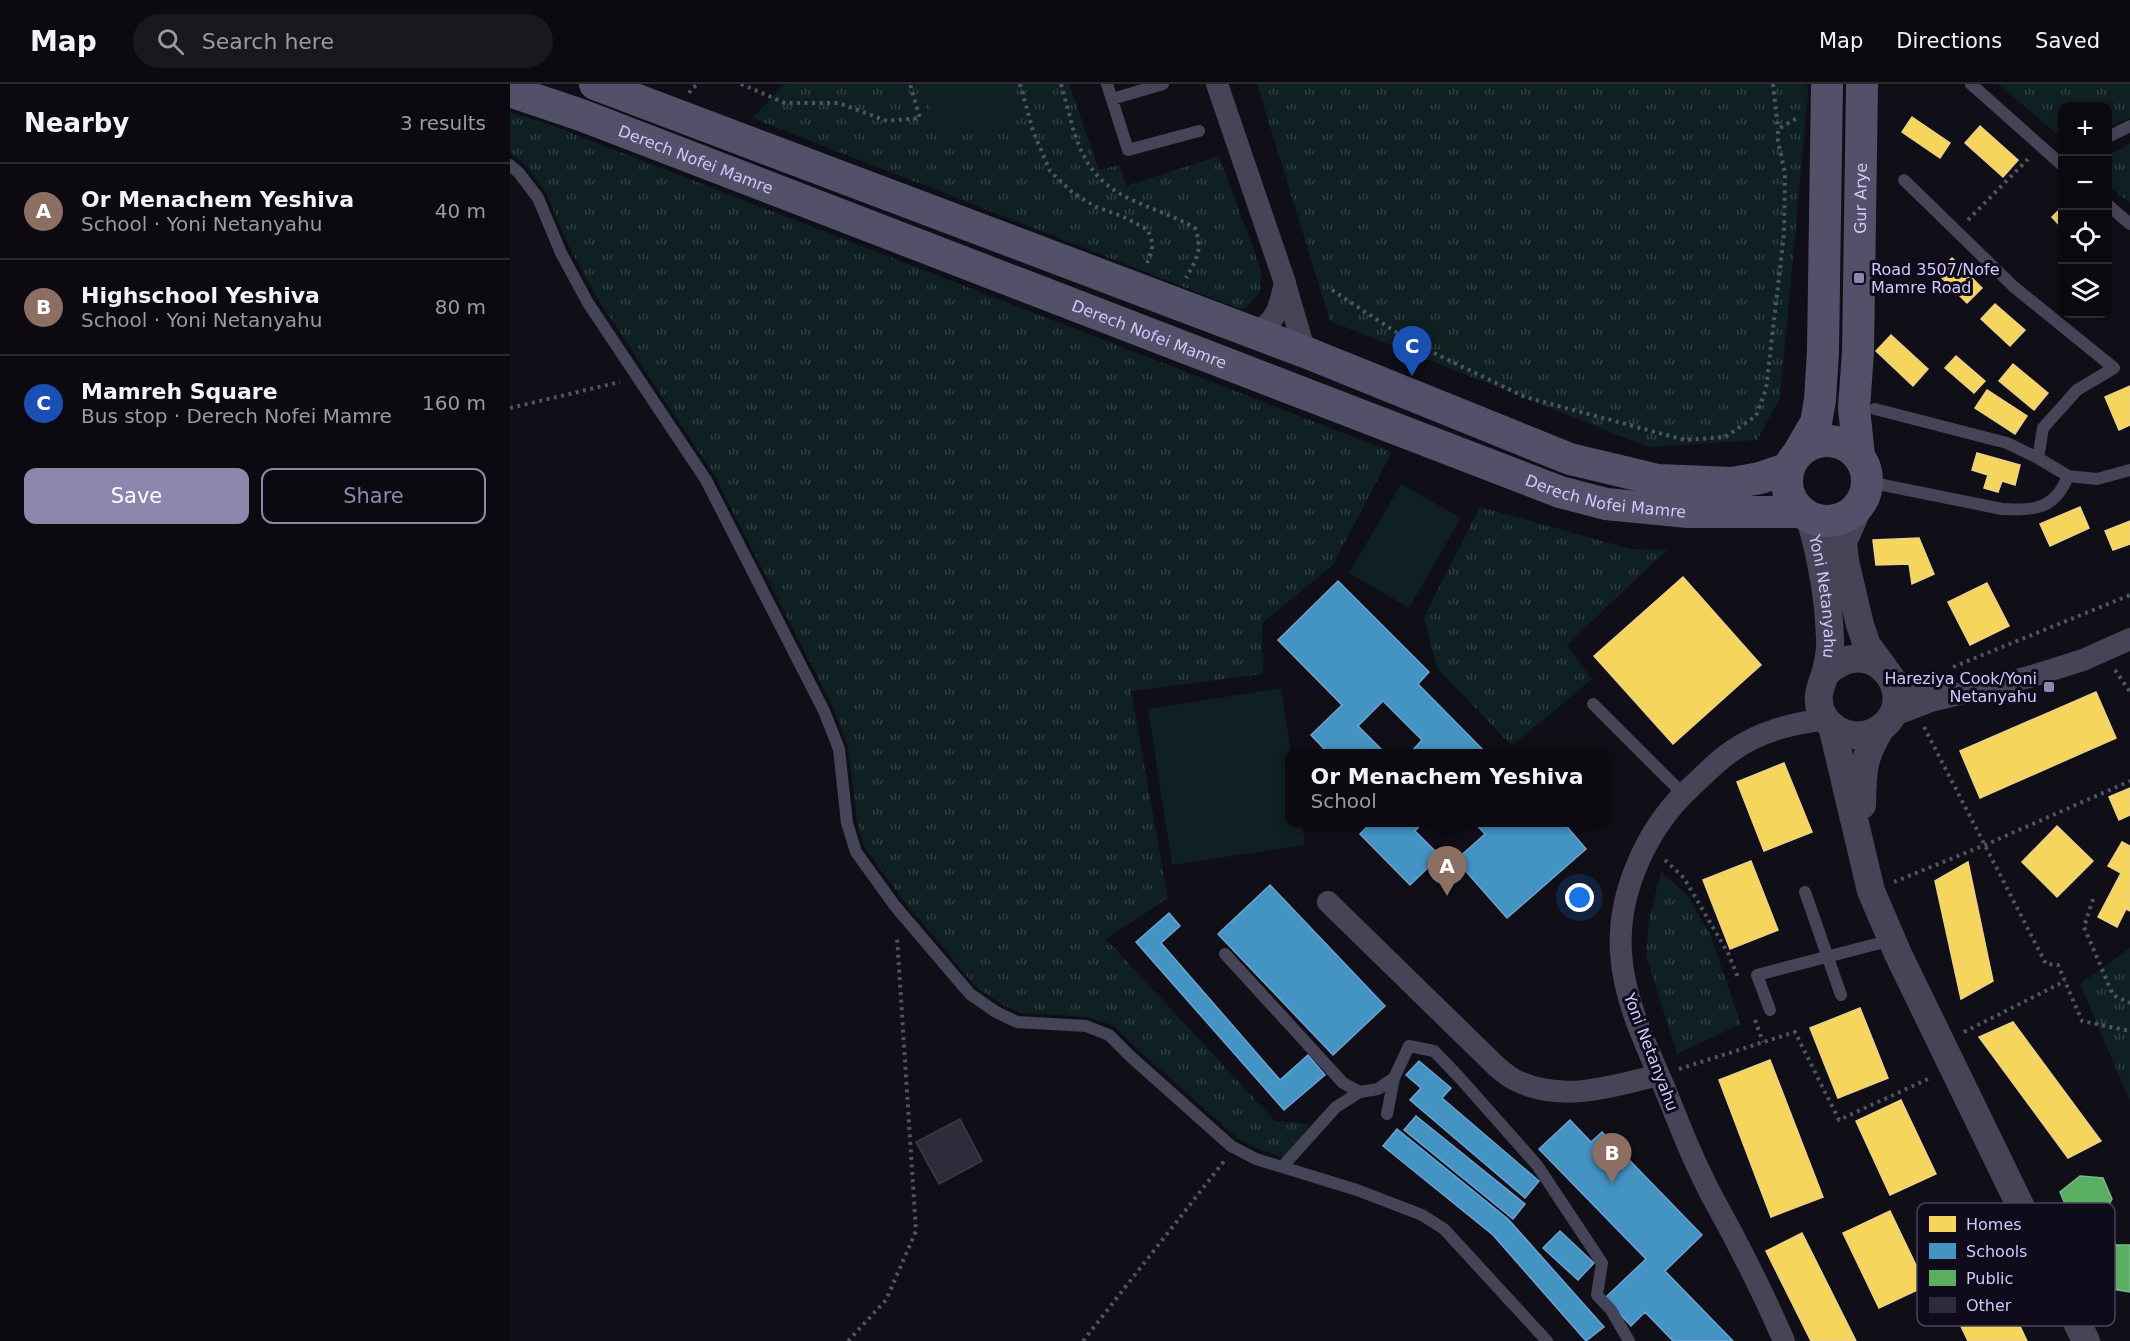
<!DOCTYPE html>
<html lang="en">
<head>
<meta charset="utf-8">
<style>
  :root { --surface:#0c0a10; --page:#1a181e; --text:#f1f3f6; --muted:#9a9a9f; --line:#2c2b30; --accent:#8e86ac }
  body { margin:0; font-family:"DejaVu Sans",sans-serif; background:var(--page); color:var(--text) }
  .controls { position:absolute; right:18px; top:18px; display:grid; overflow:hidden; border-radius:12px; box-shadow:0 3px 9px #0003 }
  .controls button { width:54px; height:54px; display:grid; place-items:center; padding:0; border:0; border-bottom:2px solid var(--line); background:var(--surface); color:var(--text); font:30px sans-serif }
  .you { position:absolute; left:1070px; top:814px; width:21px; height:21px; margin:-15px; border:4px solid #fff; border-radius:50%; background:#1a73e8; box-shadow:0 0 0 9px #1a73e833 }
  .badge { display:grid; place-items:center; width:39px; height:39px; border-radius:50%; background:var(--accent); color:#fff; font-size:20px; font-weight:700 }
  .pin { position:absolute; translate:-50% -50px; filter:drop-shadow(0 2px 3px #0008) }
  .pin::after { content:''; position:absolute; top:32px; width:21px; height:18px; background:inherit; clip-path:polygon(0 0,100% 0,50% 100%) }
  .popup { position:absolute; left:775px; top:665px; width:324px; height:78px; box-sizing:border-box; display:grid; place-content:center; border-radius:12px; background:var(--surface); filter:drop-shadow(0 2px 4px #0005); font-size:20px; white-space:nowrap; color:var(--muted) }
  .popup b { font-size:22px; color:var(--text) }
  .popup::after { content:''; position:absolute; left:50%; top:100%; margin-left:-12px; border:12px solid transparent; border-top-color:var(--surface) }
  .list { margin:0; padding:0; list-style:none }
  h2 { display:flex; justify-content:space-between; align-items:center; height:78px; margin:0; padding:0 24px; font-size:26px }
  h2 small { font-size:20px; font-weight:400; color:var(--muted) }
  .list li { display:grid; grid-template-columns:39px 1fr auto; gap:18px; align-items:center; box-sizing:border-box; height:96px; padding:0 24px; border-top:2px solid var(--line) }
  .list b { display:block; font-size:22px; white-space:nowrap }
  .list p { margin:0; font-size:20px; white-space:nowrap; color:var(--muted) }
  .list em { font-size:20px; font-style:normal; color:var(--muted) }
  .actions { display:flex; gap:12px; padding:18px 24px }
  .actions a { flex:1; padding:14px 0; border:2px solid var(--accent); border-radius:12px; text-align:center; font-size:21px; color:var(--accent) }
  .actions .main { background:var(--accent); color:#fff }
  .icon { flex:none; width:33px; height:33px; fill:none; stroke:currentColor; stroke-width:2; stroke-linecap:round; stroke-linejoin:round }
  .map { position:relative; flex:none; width:1620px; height:1257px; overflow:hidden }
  header { display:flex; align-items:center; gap:36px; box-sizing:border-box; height:84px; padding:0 30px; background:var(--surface); border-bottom:2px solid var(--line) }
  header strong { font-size:28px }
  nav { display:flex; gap:33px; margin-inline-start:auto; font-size:21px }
  .search { width:420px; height:54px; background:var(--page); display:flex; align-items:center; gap:15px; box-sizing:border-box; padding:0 21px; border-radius:33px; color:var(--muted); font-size:22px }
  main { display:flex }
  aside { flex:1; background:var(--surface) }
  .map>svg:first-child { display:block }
  .grass { fill:url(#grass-tufts) }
  .pitch { fill:#0f2022 }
  .homes { fill:#f6d55c; stroke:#ebd18c; stroke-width:1.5 }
  .schools { fill:#4393c3; stroke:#6ea3d4; stroke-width:1.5 }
  .public { fill:#5aae61; stroke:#7eb690; stroke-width:1.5 }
  .building { fill:#2f2b3a; stroke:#3e394b; stroke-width:1.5 }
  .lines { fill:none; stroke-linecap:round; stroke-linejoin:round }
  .path { stroke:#4b5662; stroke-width:4; stroke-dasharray:3 4.5; stroke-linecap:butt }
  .service { stroke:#464457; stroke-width:12 }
  .minor { stroke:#464457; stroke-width:22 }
  .tertiary { stroke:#464457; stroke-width:28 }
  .secondary { stroke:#53506a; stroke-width:32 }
  .poi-dot { fill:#8e86ac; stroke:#0f0b1a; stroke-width:2 }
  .labels { text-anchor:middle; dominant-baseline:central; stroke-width:6; stroke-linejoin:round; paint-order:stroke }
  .street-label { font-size:16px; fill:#d2c7fc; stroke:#0f0b1a }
  .poi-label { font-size:16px; fill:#d2c7fc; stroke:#0f0b1a; text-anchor:start }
  .key { fill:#0f0b1a; stroke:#4a435e; stroke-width:1.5 }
  .key-label { font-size:16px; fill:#d2c7fc }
</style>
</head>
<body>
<header>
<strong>Map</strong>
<div class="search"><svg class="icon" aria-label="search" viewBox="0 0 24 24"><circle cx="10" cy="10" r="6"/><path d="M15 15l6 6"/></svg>Search here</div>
<nav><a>Map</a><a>Directions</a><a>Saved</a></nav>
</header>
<main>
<aside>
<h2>Nearby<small>3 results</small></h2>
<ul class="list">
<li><span class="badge" style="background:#8d6e63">A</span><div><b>Or Menachem Yeshiva</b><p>School · Yoni Netanyahu</p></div><em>40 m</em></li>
<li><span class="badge" style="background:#8d6e63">B</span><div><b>Highschool Yeshiva</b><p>School · Yoni Netanyahu</p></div><em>80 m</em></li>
<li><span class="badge" style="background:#1a4fb4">C</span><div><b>Mamreh Square</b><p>Bus stop · Derech Nofei Mamre</p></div><em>160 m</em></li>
</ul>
<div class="actions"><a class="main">Save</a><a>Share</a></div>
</aside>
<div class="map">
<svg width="1620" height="1257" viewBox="0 0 1620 1257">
  <defs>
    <pattern id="grass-tufts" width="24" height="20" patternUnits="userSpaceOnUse" patternTransform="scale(1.5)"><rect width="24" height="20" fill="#0f2022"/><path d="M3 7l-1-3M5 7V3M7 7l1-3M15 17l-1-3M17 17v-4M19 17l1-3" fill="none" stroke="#313f43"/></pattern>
  </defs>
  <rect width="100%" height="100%" fill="#100e16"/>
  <path class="grass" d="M275,0H559L589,86L610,81L616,102L709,72L751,186L750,207L738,222L730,225L242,34Z
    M747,0H1297L1298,11L1270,314L1247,356L1139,363L820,237Z
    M1488,0H1620V34L1598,43V22H1552V54Z
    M0,28L38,40L882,368L823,481L752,539L753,590L621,607L658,814L596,855L765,1037L801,1040L775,1074L750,1066L727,1054L627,965L604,942L578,933L510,929L491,920L466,903L393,816L355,764L347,737L338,662L323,623L204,391L87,214L60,165L36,109L16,82L0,69Z
    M1620,59V119L1598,102V70L1613,64Z
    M970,423L1121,465L1157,466L1057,561L1082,595L1002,662L927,584L914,533Z
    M1151,787L1177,811L1200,850L1231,940L1167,970L1136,872L1139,835Z
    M1620,864V1017L1570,900Z"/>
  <path class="pitch" d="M411,0H500L510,31L430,57Z
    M891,400L951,434L899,524L839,489Z
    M771,604L781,669L780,670V738L792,739L795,761L662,781L638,625Z"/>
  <path class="homes" d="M1402,33L1440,59L1430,74L1392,48Z
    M1470,42L1508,76L1493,93L1455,59Z
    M1552,123V144L1542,133Z
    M1442,174L1472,204L1457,219L1427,189Z
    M1485,220L1515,246L1500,262L1471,235Z
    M1381,251L1418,285L1403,302L1366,267Z
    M1446,272L1475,297L1464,309L1435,284Z
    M1503,280L1538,309L1524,326L1489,297Z
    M1620,302V341L1609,346L1595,313Z
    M1477,306L1517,332L1505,350L1465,324Z
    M1467,369L1510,381L1505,401L1492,397L1488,408L1474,404L1478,391L1462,386Z
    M1570,423L1579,444L1540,462L1530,440Z
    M1620,437V460L1603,466L1595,447Z
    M1409,454L1424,490L1402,500L1399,480L1366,481L1363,456Z
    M1173,493L1251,581L1163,660L1084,572Z
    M1477,499L1499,542L1460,561L1438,518Z
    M1586,608L1606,654L1470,714L1450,667Z
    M1274,679L1302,748L1254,767L1227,698Z
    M1620,704V731L1609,736L1599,713Z
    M1547,742L1583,777L1547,813L1512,778Z
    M1612,758L1620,762V827L1616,825L1607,843L1588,833L1611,789L1598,782Z
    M1241,777L1268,846L1220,865L1193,796Z
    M1458,778L1483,897L1451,915L1425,797Z
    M1350,924L1378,994L1328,1014L1300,944Z
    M1503,938L1591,1057L1558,1074L1469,953Z
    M1260,976L1313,1113L1261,1133L1209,996Z
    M1391,1016L1426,1090L1380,1111L1346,1037Z
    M1380,1127L1416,1202L1369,1224L1333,1149Z
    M1292,1149L1346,1257H1301L1256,1167Z
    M1490,1200L1517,1257H1458L1442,1223Z"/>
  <path class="schools" d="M828,497L919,588L908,600L977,670H899L912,656L873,617L848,642L876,670H819L801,651L832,621L768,556Z
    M857,738H913L905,747L930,772L900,801L850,750L859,741Z
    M922,738H940L931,747Z
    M964,738H1053L1076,765L997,834L946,776L975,750Z
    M760,801L875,922L823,971L708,850Z
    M659,829L670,842L651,859L770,996L798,971L815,991L774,1026L626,858Z
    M909,977L941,1004L932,1014L1029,1097L1015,1114L900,1016L911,1004L896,991Z
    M906,1032L1015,1120L1003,1135L894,1046Z
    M1060,1036L1081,1058L1092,1048L1192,1151L1155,1187L1223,1257H1163L1135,1228L1121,1242L1095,1214L1136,1175L1029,1065Z
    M887,1045L998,1135L1094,1243L1076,1257L983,1151L873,1062Z
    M1050,1147L1084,1179L1068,1196L1033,1164Z"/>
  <path class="public" d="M1570,1092L1593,1094L1602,1115L1591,1136L1606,1161H1620V1208L1602,1205L1593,1186L1570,1187L1550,1153L1564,1141L1550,1108Z"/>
  <path class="building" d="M450,1035L472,1077L429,1100L406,1058Z"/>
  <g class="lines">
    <path class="path" d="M231,0L275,19H329L377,37L410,34L400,0
      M510,0L523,47L540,87L563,109L586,123L612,132L638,146L642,158V167L637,179
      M551,0C566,52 568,91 622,116C643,126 665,132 685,144C693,166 687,174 676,194
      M1263,0L1268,45
      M179,9L182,4L189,0
      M1458,136L1520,73
      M822,206L901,258L1015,313L1175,356L1215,353L1246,332L1256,305L1274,150L1275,89L1268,57V45L1289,33
      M0,324L110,298
      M1443,583L1620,511
      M1605,586L1620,608
      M1414,643L1536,880L1548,881L1572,937L1620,947
      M1155,776L1174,794L1218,869L1229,896
      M1384,798L1475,761L1620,697
      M1583,815L1574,843L1603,911L1620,919
      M1245,936L1253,958
      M1454,948L1555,897
      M1169,985L1285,948L1329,1036L1420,994
      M338,1257L376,1216L406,1147L387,853
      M573,1257L715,1076"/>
    <path class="service" d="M597,0L618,66L689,47
      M1461,0L1552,81
      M602,15L653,0
      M1598,53L1620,42
      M0,81L9,89L28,114L51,169L78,219L196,396L314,627L329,665L337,739L346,768L385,822L460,910L486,928L507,938L576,942L599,951L620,972L721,1062L746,1075L847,1106L912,1131L934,1145L1037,1257
      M1394,96L1504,203L1604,284L1567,306L1533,344L1528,374
      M1598,121L1620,140
      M1365,325L1497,359L1528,374L1558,392L1587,395L1620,386
      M1358,398L1492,425C1525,427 1545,425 1558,392
      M1083,620L1173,710
      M1295,808L1331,911
      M715,870L833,999L850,1008L868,1005L884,994L899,962L924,967L949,993L1027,1081L1092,1179L1087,1211L1101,1226L1119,1257
      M1260,926L1247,891L1382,856
      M877,1030L884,994
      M772,1083L826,1023L850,1008
      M1431,1194L1529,1159"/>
    <path class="minor" d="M707,0L773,193L795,268
      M743,249C767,239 770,222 775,198
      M1382,596L1410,605L1439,606
      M1382,632L1421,617L1519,593L1573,576L1620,555
      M818,818L986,982C992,987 999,993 1005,996C1051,1019 1102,1003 1148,991
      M1274,1257C1260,1225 1245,1193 1229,1163C1217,1138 1202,1115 1191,1090C1176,1060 1165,1029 1152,998C1134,957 1114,915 1111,869C1107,809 1137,743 1181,703C1194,691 1207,677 1222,667C1248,648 1285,638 1316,636"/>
    <g class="tertiary">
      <path d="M1348,424L1333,458L1335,477L1350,541L1357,561L1374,584"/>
      <path id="s1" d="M1300,434C1311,472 1319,517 1320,556C1321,566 1318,578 1316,587C1312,601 1305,612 1311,627C1321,651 1351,659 1372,643C1412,612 1362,544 1315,590"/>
      <path d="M1322,642L1361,807L1388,870L1576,1257"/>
      <path d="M1352,721C1353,686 1352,675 1371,644"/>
    </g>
    <g class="secondary">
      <path d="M85,0L795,268L1060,375L1148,396L1222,399L1250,394L1279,384"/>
      <path id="s2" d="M0,7L71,31L1050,408L1096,420L1178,428H1292"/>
      <circle cx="1317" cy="397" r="40"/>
      <path d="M1290,366L1306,339L1310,316L1313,267L1317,0"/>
      <path id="s3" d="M1349,372L1344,324L1348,268L1352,0"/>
    </g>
  </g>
  <g class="poi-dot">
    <rect x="1343" y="188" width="12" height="12" rx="3"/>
    <rect x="1533" y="597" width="12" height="12" rx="3"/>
  </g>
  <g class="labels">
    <g class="street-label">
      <text stroke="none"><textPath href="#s2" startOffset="198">Derech Nofei Mamre</textPath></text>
      <text stroke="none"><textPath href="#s3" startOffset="258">Gur Arye</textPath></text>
      <text stroke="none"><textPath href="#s2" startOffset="684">Derech Nofei Mamre</textPath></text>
      <text stroke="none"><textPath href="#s2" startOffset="1170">Derech Nofei Mamre</textPath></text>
      <text stroke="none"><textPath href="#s1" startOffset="80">Yoni Netanyahu</textPath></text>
      <text transform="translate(1141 968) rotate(69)">Yoni Netanyahu</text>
    </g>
    <g class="poi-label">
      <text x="1361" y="185">Road 3507/Nofe<tspan x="1361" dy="18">Mamre Road</tspan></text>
      <text x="1527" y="594" text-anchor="end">Hareziya Cook/Yoni<tspan x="1527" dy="18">Netanyahu</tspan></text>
    </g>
  </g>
  <rect x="1407" y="1119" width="198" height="123" rx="9" class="key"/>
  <rect x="1419" y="1132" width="27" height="16" fill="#f6d55c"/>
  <rect x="1419" y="1159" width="27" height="16" fill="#4393c3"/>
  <rect x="1419" y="1186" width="27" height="16" fill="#5aae61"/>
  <rect x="1419" y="1213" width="27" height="16" fill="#2f2b3a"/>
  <g class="key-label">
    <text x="1456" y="1146">Homes</text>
    <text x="1456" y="1173">Schools</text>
    <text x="1456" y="1200">Public</text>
    <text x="1456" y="1227">Other</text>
  </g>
</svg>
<div class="controls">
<button>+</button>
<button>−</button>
<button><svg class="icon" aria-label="locate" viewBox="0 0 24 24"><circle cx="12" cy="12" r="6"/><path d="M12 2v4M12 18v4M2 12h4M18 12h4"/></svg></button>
<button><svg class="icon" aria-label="layers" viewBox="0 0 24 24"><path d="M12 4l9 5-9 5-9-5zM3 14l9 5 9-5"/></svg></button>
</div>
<div class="you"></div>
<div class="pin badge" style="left:937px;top:812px;background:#8d6e63">A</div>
<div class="popup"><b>Or Menachem Yeshiva</b>School</div>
<div class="pin badge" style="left:1102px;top:1099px;background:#8d6e63">B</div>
<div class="pin badge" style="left:902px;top:292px;background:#1a4fb4">C</div>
</div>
</main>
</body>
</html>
